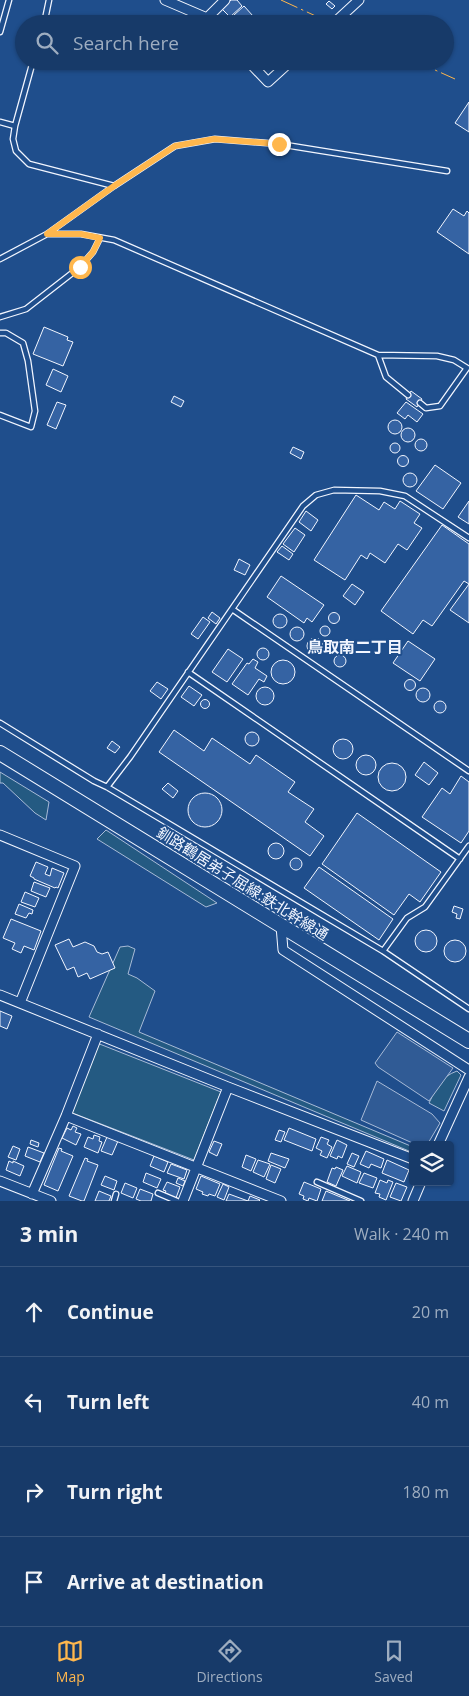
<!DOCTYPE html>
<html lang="en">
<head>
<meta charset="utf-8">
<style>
  :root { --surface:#173a69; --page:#244571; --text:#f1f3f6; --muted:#9eadc0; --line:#36547d; --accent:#ffb74d }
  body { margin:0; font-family:"Open Sans","Noto Sans JP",sans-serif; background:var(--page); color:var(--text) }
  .controls { position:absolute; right:15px; bottom:15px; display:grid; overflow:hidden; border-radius:5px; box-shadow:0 1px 4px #0004 }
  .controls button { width:45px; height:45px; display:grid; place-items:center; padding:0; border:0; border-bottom:1px solid var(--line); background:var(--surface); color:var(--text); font:25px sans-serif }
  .stop { position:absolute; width:15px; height:15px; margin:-11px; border:4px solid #ffb74d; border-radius:50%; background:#fff }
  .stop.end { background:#ffb74d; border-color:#fff; box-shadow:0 1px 5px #0008 }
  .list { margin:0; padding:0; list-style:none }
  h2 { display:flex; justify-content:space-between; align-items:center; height:65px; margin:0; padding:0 20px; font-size:21px }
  h2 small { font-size:16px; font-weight:400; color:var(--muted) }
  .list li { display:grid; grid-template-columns:32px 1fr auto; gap:15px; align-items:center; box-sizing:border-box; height:90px; padding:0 20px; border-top:1px solid var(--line) }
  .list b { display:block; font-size:19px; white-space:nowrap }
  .list em { font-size:16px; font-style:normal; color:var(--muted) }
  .icon { flex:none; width:28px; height:28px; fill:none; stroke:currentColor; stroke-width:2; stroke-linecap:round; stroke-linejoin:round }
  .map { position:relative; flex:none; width:469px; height:1201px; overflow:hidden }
  .search { position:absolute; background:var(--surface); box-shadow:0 1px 4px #0004; left:15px; right:15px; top:15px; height:55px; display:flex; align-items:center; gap:12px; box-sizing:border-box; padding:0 18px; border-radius:28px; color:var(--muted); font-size:19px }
  .sheet { height:425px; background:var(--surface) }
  nav { display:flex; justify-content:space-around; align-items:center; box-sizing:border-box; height:70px; border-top:1px solid var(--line); background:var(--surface); font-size:14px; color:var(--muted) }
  nav a { display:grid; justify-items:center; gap:2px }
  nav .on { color:var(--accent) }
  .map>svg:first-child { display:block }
  .green { fill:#245a82; stroke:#a8bbd7 }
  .parking { fill:#305b95; stroke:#a8bbd7 }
  .building { fill:#3563a3; stroke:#f2f6ff }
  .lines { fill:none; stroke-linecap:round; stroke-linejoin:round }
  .lane-casing { stroke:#f2f6ff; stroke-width:7 }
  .street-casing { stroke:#f2f6ff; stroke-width:11 }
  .primary-casing { stroke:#f2f6ff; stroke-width:16 }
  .lane { stroke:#1f4e8c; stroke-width:4.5 }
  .street { stroke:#1f4e8c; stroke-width:9 }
  .primary { stroke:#1f4e8c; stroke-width:14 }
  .power { stroke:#ffb74d; stroke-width:1; stroke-dasharray:18 4 2.5 4; stroke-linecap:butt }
  .route { stroke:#ffb74d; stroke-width:6 }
  .labels { text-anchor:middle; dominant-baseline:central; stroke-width:4; stroke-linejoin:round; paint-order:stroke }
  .street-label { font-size:15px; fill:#f2f6ff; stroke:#1f4e8c }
  .neighbourhood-label { font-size:16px; font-weight:bold; fill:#f2f6ff; stroke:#1f4e8c }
</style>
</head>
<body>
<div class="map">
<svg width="469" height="1201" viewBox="0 0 469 1201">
  <rect width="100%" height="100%" fill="#1f4e8c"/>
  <path class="green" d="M0,772L49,802L46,820L35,813L3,783H0Z
    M106,830L217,903L206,907L97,839Z
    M128,946L135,949L128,974L137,978L155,991L139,1032L413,1147L409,1151L89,1017L120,947Z
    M97,1043L221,1092L194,1160L70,1112Z
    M457,1071L461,1075L444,1111L429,1103C436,1089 440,1077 457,1071Z"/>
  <path class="parking" d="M397,1032L453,1068L429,1101L378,1067L375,1063Z
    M377,1081L432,1114L440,1123L427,1145H417L361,1120Z"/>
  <path class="building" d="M231,0H237L242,6L230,17L222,9Z
    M329,1L335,6L332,9L326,4Z
    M244,6L253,16L245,24H242L234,15Z
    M469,102V132L455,123Z
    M453,209L464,216L467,211L469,213V254L437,232Z
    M44,327L68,337L67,340L73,342L63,366L33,354Z
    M53,369L68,376L61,392L46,385Z
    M411,391L422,399L417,407L406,399Z
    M174,396L184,401L181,407L171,402Z
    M57,402L66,405L56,429L47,425Z
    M406,402L423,414L417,422L408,415L405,419L397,413Z
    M388 427a7 7 0 1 1 14 0a7 7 0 1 1-14 0Z
    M401 435a7 7 0 1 1 14 0a7 7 0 1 1-14 0Z
    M415 445a6 6 0 1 1 12 0a6 6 0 1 1-12 0Z
    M390 448a5 5 0 1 1 10 0a5 5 0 1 1-10 0Z
    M293,447L304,452L301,459L290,453Z
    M397.5 461a5.5 5.5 0 1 1 11 0a5.5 5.5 0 1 1-11 0Z
    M435,465L461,483L443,509L416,491Z
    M403 480a7 7 0 1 1 14 0a7 7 0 1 1-14 0Z
    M356,495L379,510L384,502L395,509L400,501L420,514L414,523L422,528L407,550L398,544L385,563L370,553L367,559L361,555L345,580L314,560Z
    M469,501V524L458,517Z
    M306,511L318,520L311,531L299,522Z
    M442,525L469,544V623L450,610L469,584L464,581L432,626L423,620L413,634L381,611Z
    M295,528L305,535L294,552L283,544Z
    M282,546L293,554L289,560L277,552Z
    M239,559L250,565L245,575L234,570Z
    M281,576L324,605L312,622L307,618L304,623L267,597Z
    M352,584L364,592L355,605L343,596Z
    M212,612L220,618L216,624L208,618Z
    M328.5 618a5.5 5.5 0 1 1 11 0a5.5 5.5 0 1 1-11 0Z
    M273 621a7 7 0 1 1 14 0a7 7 0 1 1-14 0Z
    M203,617L210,622L198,639L191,634Z
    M320 631a5 5 0 1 1 10 0a5 5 0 1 1-10 0Z
    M290 634a7 7 0 1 1 14 0a7 7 0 1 1-14 0Z
    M307 646a8 8 0 1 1 16 0a8 8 0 1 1-16 0Z
    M408,641L435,659L420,681L393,663Z
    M257 654a6 6 0 1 1 12 0a6 6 0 1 1-12 0Z
    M228,649L243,659L227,682L212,672Z
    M334 661a6 6 0 1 1 12 0a6 6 0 1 1-12 0Z
    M253,659L258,662L255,668L267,676L264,682L259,679L248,695L232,684L247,663L249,664Z
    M271 672a12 12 0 1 1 24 0a12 12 0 1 1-24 0Z
    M404.5 685a5.5 5.5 0 1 1 11 0a5.5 5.5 0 1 1-11 0Z
    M157,682L168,689L161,699L150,691Z
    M189,686L202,695L194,706L181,697Z
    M256 696a9 9 0 1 1 18 0a9 9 0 1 1-18 0Z
    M416 695a7 7 0 1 1 14 0a7 7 0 1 1-14 0Z
    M200.5 704a4.5 4.5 0 1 1 9 0a4.5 4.5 0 1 1-9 0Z
    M434 707a6 6 0 1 1 12 0a6 6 0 1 1-12 0Z
    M174,730L204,751L212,738L250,764L256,755L295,782L288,792L314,809L305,822L324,836L310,856L159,752Z
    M245 739a7 7 0 1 1 14 0a7 7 0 1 1-14 0Z
    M333 749a10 10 0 1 1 20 0a10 10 0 1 1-20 0Z
    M112,741L120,747L115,753L107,748Z
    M356 765a10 10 0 1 1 20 0a10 10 0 1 1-20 0Z
    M424,762L438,773L429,785L415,775Z
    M378 777a14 14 0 1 1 28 0a14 14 0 1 1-28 0Z
    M461,776L469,782V831L461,843L422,817L442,788L450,794Z
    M168,783L178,791L173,798L162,789Z
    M188 810a17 17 0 1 1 34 0a17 17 0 1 1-34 0Z
    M357,813L441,872L420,902L409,894L394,915L322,864Z
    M268 851a8 8 0 1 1 16 0a8 8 0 1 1-16 0Z
    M290 864a6 6 0 1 1 12 0a6 6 0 1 1-12 0Z
    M36,862L48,867L45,874L50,876L52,868L64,873L58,888L56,887L55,888L34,879V878L30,876Z
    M319,867L393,919L379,940L304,888Z
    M34,882L50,888L46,897L31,891Z
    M25,892L39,898L35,907L21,902Z
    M19,904L33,910L32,914L29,913L26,918L15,914Z
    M454,906L463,909L460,919L456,918L457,914L452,912Z
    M11,919L41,931L34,950L24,946L21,953L12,949L15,943L3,938Z
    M415 941a11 11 0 1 1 22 0a11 11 0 1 1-22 0Z
    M69,939L73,947L85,942L94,946L97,952L102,954L108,952L115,968L90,979L87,973L78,977L74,967L67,970L55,945Z
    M444 951a11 11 0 1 1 22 0a11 11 0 1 1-22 0Z
    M0,1011L12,1016L7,1029L0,1026Z
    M73,1126L77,1128L75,1132L81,1134L76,1145L62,1138L67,1128L71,1130Z
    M289,1128L316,1139L312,1151L284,1140Z
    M279,1130L285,1132L281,1142L275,1140Z
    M94,1135L100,1137L99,1141L102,1142L98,1153L84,1147L88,1137L93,1139Z
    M107,1137L118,1141L112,1155L101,1151Z
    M321,1137L329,1140L327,1144L332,1147L327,1158L320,1155L322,1151L316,1148Z
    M31,1140L39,1143L38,1147L30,1144Z
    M337,1140L347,1145L342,1158L338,1156L337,1159L330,1156Z
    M214,1141L222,1144L217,1156L209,1152Z
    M13,1146L20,1149L16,1160L8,1157Z
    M28,1147L44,1153L40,1162L25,1156Z
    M59,1148L62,1149L61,1151L73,1156L58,1191L44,1185Z
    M366,1151L384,1159L381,1168L371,1164L369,1168L360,1164Z
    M271,1153L289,1159L285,1168L268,1161Z
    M352,1153L359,1156L354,1167L347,1164Z
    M246,1155L256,1159L251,1171L242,1167Z
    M154,1156L168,1162L164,1172L150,1166Z
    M85,1158L88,1159L87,1161L98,1165L84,1201H82L69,1196Z
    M258,1160L270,1164L264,1177L253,1172Z
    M387,1160L409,1170L404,1182L382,1173Z
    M9,1161L13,1163V1161L24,1166L20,1176L6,1170Z
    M171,1164L187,1170L184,1179L167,1173Z
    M271,1165L281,1169L275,1183L266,1179Z
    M347,1166L361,1172L357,1183L342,1176Z
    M336,1167L343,1170L336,1186L327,1182L332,1168L335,1169Z
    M146,1173L161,1179L157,1188L143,1182Z
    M364,1173L377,1178L373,1188L359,1183Z
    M105,1176L117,1181L114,1190L101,1185Z
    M201,1176L220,1184L215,1196L209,1194L208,1196L202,1194L203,1192L196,1189Z
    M178,1178L185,1181L183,1186L176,1183Z
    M380,1180L387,1183L388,1180L393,1182L386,1200L379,1197L380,1194L375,1193Z
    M167,1182L180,1187L176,1198L165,1193L166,1191L163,1190Z
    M304,1182L321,1189L317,1201L309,1198L308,1201L303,1199L304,1196L299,1194Z
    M125,1183L137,1188L133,1198L121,1193Z
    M396,1183L407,1187L401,1201L390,1197Z
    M223,1184L229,1187L224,1200L217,1197Z
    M140,1189L153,1194L151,1201H141L136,1199Z
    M99,1191L111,1196L109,1201H95Z
    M326,1191L350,1201H322Z
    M229,1194L248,1201H226Z
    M250,1196L260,1200L259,1201H248Z"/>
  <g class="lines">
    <g class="lane-casing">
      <path id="lane" d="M44,24L49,0
        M0,32L9,0
        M33,61L15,126L13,139L16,151L29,164L114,186
        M0,122L15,126
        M47,234H81L114,240L378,355L437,356L454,360L467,368L440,406L426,408L420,403
        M0,259L47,234L114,186L175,146L215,139L279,144L447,171
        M0,317L26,309L80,267L93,252L100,238
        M0,333H6L23,343L28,361L35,411L31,427L0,415
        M378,355L386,377L408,395
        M232,609L469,771
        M188,672L460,859
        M0,723L94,781L107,787L383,951
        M107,787L130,757L303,506L316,495L334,490L380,491L405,496L469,538
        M469,846L425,907L407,918L383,951L469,1009
        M317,1182L361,1201
        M158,1193L177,1201
        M114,1201L116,1194"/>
    </g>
    <g class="street-casing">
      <path id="street" d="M165,0L207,18L212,24
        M207,18L225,0
        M333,24L359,0
        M248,61L268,82L291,61
        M0,835L75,866L20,1003
        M281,926L283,950L469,1070
        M0,995L228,1087L413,1159
        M66,1116L281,1201
        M438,1145L469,1077
        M0,1181L51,1201
        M32,1194L66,1116L98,1034
        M183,1201L228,1087
        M413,1201L421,1182"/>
    </g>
    <g class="primary-casing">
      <path id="primary" d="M0,753L469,1041"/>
    </g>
    <use href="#lane" class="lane"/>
    <use href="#street" class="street"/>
    <use href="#primary" class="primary"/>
    <path class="power" d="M281,0L333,24
      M415,61L455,79"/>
  </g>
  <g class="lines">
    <path class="route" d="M80,267L93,252L100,238L81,234H47L114,186L175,146L214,139L279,144"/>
  </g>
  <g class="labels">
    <g class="street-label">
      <text transform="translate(243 883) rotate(32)">釧路鶴居弟子屈線:鉄北幹線通</text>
    </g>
    <g class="neighbourhood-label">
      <text x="355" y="647">鳥取南二丁目</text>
    </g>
  </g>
</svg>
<div class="controls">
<button><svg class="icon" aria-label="layers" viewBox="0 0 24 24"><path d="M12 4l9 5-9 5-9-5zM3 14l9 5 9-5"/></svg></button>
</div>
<div class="stop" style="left:80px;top:267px"></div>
<div class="stop end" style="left:279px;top:144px"></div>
<div class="search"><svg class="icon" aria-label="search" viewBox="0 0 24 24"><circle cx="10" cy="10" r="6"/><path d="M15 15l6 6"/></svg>Search here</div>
</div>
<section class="sheet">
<h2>3 min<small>Walk · 240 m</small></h2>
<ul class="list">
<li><svg class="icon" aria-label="ahead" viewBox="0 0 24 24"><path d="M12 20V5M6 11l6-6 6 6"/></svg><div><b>Continue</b></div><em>20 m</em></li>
<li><svg class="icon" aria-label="left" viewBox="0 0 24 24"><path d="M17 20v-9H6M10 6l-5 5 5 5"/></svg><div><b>Turn left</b></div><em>40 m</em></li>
<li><svg class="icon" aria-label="right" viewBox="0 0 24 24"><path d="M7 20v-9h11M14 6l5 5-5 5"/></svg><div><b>Turn right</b></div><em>180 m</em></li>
<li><svg class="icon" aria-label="arrive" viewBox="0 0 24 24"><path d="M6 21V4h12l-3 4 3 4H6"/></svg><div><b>Arrive at destination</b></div></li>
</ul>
</section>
<nav>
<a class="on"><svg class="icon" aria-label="map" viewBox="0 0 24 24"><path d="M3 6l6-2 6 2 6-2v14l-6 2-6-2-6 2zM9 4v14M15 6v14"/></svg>Map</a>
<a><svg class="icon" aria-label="directions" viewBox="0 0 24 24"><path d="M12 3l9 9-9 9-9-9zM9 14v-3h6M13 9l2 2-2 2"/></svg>Directions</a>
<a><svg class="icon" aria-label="saved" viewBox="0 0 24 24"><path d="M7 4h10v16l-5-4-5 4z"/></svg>Saved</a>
</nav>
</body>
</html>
